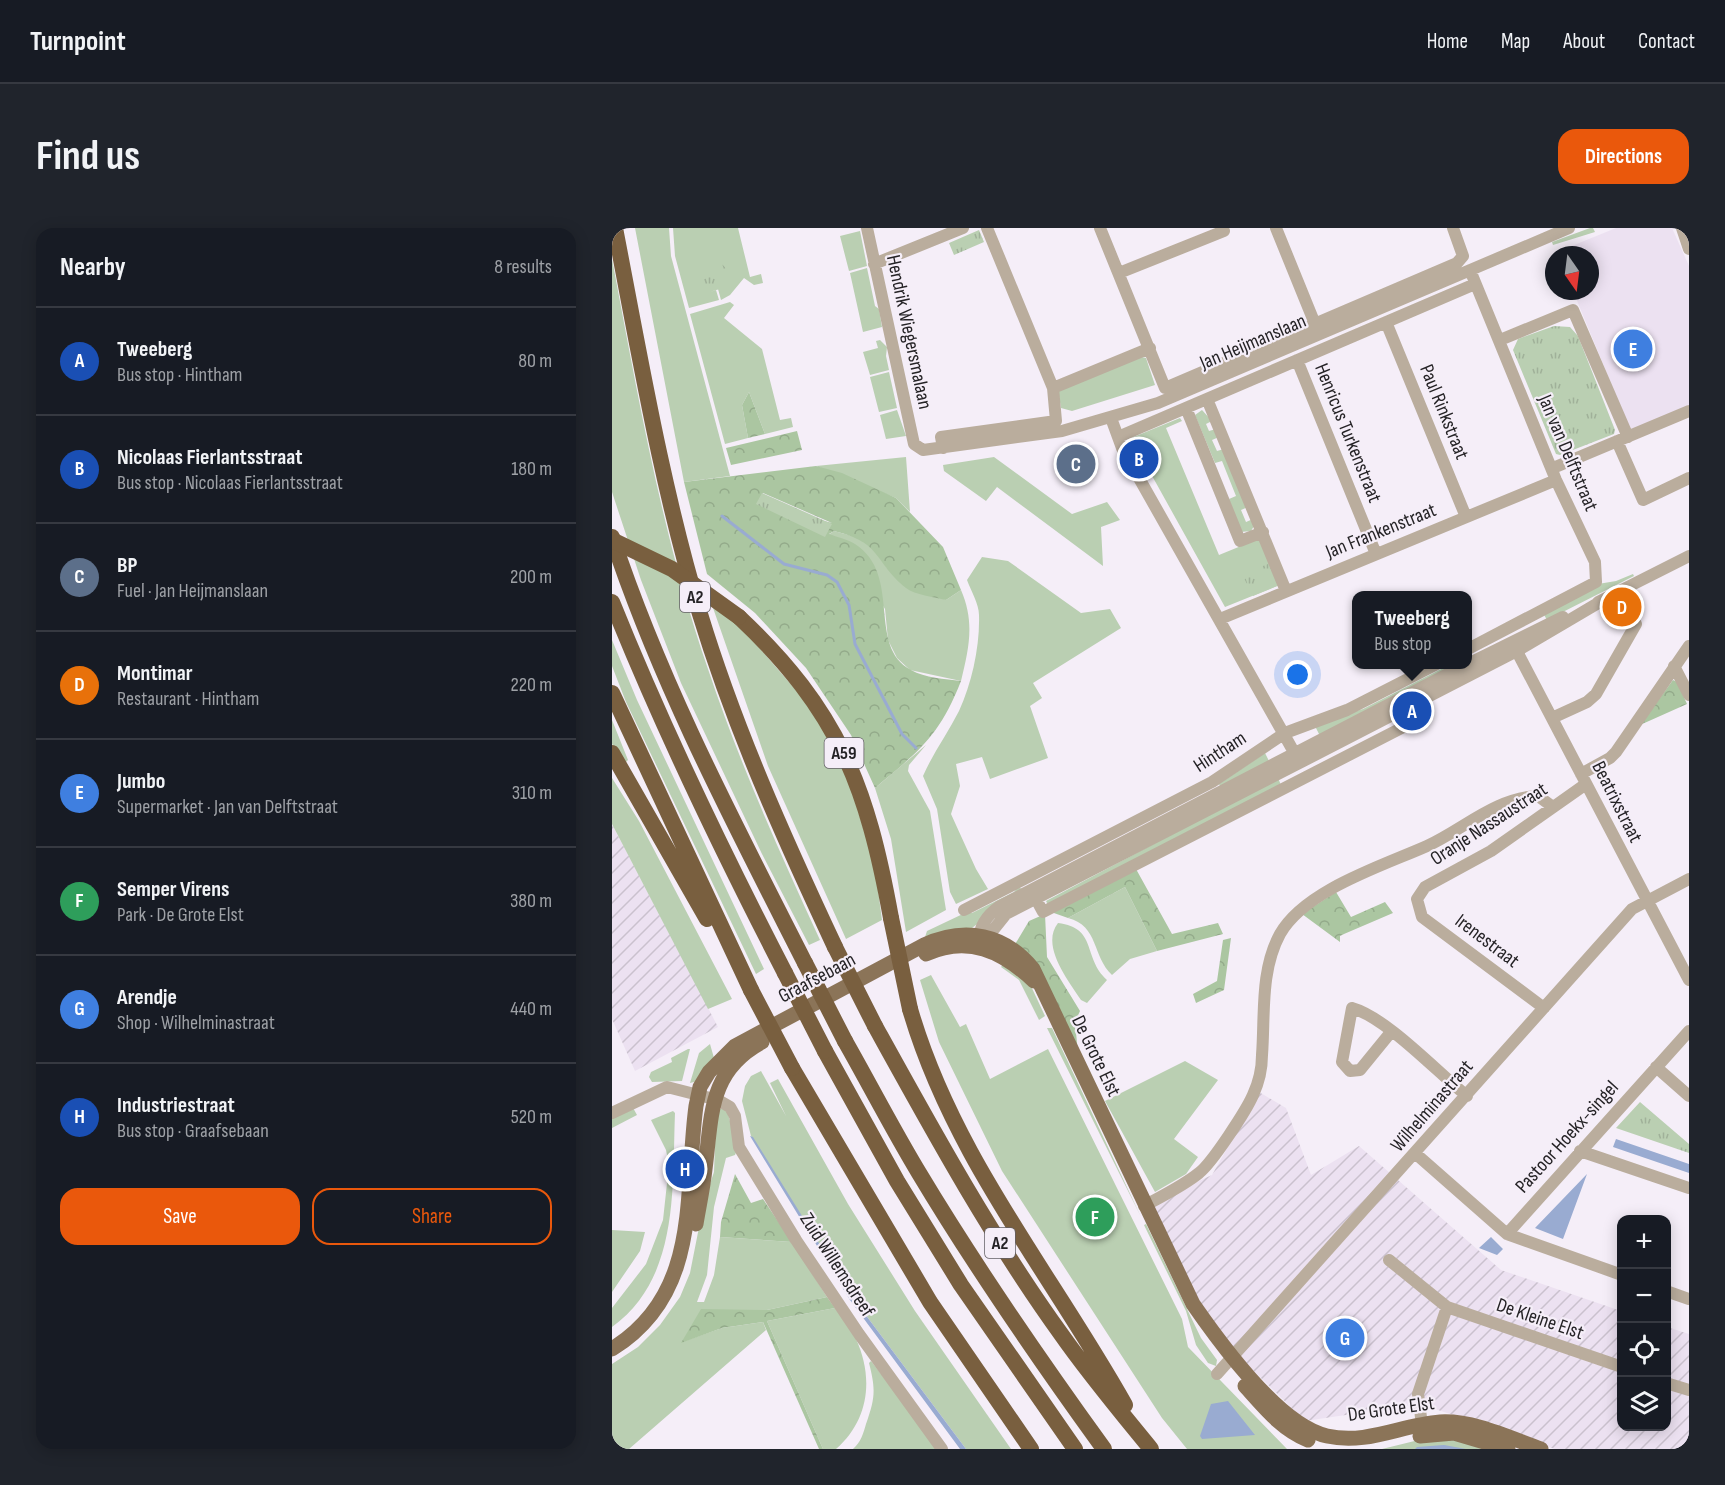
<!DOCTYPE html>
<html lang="en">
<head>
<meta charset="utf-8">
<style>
  :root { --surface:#171b24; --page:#20242c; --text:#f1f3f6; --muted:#9ea1a6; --line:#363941; --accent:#ea580c }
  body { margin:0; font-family:"Sofia Sans Condensed",sans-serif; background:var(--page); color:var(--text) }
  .controls { position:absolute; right:18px; bottom:18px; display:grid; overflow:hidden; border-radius:12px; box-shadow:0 3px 15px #0003 }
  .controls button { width:54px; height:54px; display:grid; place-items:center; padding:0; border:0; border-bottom:2px solid var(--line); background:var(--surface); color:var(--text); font:30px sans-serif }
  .compass { position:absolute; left:933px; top:18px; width:54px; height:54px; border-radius:50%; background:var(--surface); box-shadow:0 3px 15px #0003; rotate:166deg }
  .you { position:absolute; left:686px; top:447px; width:21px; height:21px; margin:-15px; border:4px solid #fff; border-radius:50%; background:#1a73e8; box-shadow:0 0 0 9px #1a73e833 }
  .badge { display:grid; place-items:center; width:39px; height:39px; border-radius:50%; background:var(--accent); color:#fff; font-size:20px; font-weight:700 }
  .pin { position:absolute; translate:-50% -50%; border:3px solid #fff; box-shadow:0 2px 6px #0006 }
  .popup { position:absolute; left:740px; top:363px; width:120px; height:78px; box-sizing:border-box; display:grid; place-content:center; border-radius:12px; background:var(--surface); filter:drop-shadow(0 2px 4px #0005); font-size:20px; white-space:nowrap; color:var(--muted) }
  .popup b { font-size:22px; color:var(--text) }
  .popup::after { content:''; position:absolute; left:50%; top:100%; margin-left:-12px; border:12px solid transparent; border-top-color:var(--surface) }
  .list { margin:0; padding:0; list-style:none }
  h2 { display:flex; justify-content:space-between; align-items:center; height:78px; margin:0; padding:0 24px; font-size:26px }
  h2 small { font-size:20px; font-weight:400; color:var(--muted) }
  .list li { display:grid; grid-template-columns:39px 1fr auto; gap:18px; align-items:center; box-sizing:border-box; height:108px; padding:0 24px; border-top:2px solid var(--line) }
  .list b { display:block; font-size:22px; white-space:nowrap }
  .list p { margin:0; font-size:20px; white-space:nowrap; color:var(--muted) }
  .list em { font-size:20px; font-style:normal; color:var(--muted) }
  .actions { display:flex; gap:12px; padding:18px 24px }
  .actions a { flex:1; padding:14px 0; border:2px solid var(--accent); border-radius:18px; text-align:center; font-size:21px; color:var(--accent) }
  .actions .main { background:var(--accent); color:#fff }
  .icon { flex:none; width:33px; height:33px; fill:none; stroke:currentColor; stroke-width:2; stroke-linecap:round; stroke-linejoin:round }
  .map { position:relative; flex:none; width:1077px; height:1221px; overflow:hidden; border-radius:18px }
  header { display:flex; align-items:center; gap:36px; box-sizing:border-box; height:84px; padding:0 30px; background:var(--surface); border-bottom:2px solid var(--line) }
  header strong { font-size:28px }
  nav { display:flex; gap:33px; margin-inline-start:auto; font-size:21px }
  .intro { display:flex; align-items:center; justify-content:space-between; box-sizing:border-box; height:144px; padding:0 36px }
  h1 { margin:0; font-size:42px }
  .button { padding:15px 27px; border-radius:18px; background:var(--accent); color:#fff; font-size:21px; font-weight:700 }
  main { display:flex; gap:36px; padding:0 36px }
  aside { flex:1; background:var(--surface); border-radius:18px; box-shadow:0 3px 15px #0003 }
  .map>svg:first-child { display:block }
  .built { fill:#ece1f1 }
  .industrial { fill:url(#industrial-furrows) }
  .green { fill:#bacfb2 }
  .forest { fill:url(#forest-crowns); fill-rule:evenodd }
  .park { fill:url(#park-tufts) }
  .water { fill:#99abd1 }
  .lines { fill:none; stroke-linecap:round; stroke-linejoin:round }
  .stream { stroke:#99abd1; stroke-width:3 }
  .minor { stroke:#baad9d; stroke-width:12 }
  .major { stroke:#8b7458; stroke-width:15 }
  .highway { stroke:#795f3f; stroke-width:16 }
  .highway-bridge { stroke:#795f3f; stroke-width:16 }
  .labels { text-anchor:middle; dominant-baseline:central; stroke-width:4.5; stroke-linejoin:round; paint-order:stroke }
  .shield { fill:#f5eef8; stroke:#636065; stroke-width:1.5 }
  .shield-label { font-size:18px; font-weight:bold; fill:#252326 }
  .street-label { font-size:20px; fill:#252326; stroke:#f5eef8 }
</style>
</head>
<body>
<header>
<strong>Turnpoint</strong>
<nav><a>Home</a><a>Map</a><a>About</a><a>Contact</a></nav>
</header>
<div class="intro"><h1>Find us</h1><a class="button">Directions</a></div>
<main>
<aside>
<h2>Nearby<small>8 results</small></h2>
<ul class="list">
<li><span class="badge" style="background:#1a4fb4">A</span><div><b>Tweeberg</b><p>Bus stop · Hintham</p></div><em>80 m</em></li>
<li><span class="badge" style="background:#1a4fb4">B</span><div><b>Nicolaas Fierlantsstraat</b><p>Bus stop · Nicolaas Fierlantsstraat</p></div><em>180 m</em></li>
<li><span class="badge" style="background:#5c6f8a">C</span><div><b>BP</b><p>Fuel · Jan Heijmanslaan</p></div><em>200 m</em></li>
<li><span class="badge" style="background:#e8710a">D</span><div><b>Montimar</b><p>Restaurant · Hintham</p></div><em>220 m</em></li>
<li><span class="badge" style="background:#3f7fe0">E</span><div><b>Jumbo</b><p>Supermarket · Jan van Delftstraat</p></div><em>310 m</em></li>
<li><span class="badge" style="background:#2e9e5b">F</span><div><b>Semper Virens</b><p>Park · De Grote Elst</p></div><em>380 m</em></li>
<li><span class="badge" style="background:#3f7fe0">G</span><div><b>Arendje</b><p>Shop · Wilhelminastraat</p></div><em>440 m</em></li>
<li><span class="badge" style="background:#1a4fb4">H</span><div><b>Industriestraat</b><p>Bus stop · Graafsebaan</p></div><em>520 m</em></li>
</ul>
<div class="actions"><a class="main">Save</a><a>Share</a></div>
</aside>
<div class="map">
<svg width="1077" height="1221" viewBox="0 0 1077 1221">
  <defs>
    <pattern id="industrial-furrows" width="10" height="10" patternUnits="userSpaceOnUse" patternTransform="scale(1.5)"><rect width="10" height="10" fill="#ece1f1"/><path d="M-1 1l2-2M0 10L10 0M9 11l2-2" fill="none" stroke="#cac1ce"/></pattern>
    <pattern id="forest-crowns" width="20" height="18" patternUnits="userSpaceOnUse" patternTransform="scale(1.5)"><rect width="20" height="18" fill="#abc6a1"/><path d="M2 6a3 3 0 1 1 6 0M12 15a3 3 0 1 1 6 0" fill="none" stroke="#93aa8a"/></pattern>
    <pattern id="park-tufts" width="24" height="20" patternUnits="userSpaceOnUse" patternTransform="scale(1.5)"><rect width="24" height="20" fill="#bacfb2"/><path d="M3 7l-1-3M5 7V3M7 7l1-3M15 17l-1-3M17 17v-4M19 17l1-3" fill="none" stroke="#a0b199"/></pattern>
  </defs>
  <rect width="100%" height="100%" fill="#f5eef8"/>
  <path class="built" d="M1004,0H1060L1077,38V180L1019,204L961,63H978V27H946L945,24Z"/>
  <path class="industrial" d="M0,596L106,799L23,843L0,791Z
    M647,864L674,880L699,947L747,918L889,1042L1009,1083L1010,1198H1054L1055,1099L1077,1106V1221H943L808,1176L693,1193L606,1108L536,976L600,947Z"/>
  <path class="green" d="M23,0H57L59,28L118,248L72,254Z
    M61,0H126L138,49L149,46L151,55L142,57L132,50L118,67L109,72L106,61L112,59L98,64L104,62L107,72L77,80L63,28Z
    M978,0H981L983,4L941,17L940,14Z
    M248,3L255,38L237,43L228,8Z
    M0,31C26,168 50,308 96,441C127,534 167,623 208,712L197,717L150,626L69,455L29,352L0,264Z
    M255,40L263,78L267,81L270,99L251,104L238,45Z
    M118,74L122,77L112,90L150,121L168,192L179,190L181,199L153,206L137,164L130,177L136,210L113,216L78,86Z
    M268,112L275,119L274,128L277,142L258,147L251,124L266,120L264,113Z
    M530,129L534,130L543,157L460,183L449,180L446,162Z
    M277,144L285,180L267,184L258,149Z
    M285,182L294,208L274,211L268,187Z
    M590,182L600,193L594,196L597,203L604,201L607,209L600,212L605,223L612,221L636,279L629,282L634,294L641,291L642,298L639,303L629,304L617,271L624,268L610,233L603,235L583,187Z
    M568,190L570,193L554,200L607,327L651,309L670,356L613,379L519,210Z
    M294,229L298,284L284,270L204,238Z
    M382,229L460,286L495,274L508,292L489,299L491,338L385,259L374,273L332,243L331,237Z
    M222,303L248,310L264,323L275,340L334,372L349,362C363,394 357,420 349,453L298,442L285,430L276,412L273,381L230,311L216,307Z
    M370,329L396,333L469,385L498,381L509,400L421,455L430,470L418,478L436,530L378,551L370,529L344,536L348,558L339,586L364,641L376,661L344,676L338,664L325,581L311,548C321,525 336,505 347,483C360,455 368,418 367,387C367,376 359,363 355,352Z
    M1021,346L1022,348L935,392L931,385L986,356L1004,353Z
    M100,377L130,400L203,484L235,546L263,639L270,692L234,711L156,538Z
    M0,412L25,472L152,741L144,746L14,474L0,438Z
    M837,437H847L708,508L702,496L751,481Z
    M0,492L16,532L14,534L0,516Z
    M314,517L297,537L296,543L318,583L334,682L294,704L279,611L263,560Z
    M653,525L658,535L609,560L607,556Z
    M0,550L27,593L120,771L96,781L0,596Z
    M666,550L669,557L436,677L434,673Z
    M406,659L410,661L360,700L313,709L315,703L355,684L360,685L402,664Z
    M513,659L545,723L518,731L500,747C480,728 487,698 456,690Z
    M446,695C486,700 470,729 495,752L475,775L469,772C457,753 428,718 446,695Z
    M393,734L418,756L433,788L427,792L407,752L389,739Z
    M319,747L348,799L354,796L378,851L436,821L570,1091L576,1119L675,1221H575L550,1190L390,943L327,814L308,752Z
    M435,800H440L529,989Z
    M98,816L102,830L86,853L78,855L87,825Z
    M76,821H78L70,853L40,854L37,849L39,844L60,834L59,830Z
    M573,833L606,852L562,911L586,929L574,946L543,964L493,873Z
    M149,843L174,888L158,855L166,851L236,976L303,1083L399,1221H354L241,1070L139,908L130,873L133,858L139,848Z
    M20,878L25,887L0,900V889Z
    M111,880L115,881L125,922L123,927L114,930L102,979L95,1047L85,1074H92L102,1047L108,1009L180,1014L215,1069L155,1082L127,1083L70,1114L110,1100L151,1094L154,1102L17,1221H0V1136L26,1119L48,1097L68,1069L78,1045L92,974L102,944L104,890L106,882Z
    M61,883L63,885C60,959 68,1050 0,1099V1080L34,1036L51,992L57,937L54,922L39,892Z
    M534,996L589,1110L605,1132L604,1138L596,1135L584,1117L574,1083L532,997Z
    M0,1002L33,1004L28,1023L0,1064Z
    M223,1080C230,1090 239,1100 244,1111C262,1150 257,1192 224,1221H211L155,1093Z
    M259,1133L327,1221H241C249,1214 251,1206 254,1196C263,1170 264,1162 257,1135Z
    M827,1207L887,1221H770Z"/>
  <path class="forest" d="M137,164L153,206L136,210L130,177Z
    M185,203L190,222L119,237L114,220Z
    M204,238L230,245L284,270L331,319L349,362L334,372C322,369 303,367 294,360C261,333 271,315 222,303L217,306C225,309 235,311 243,316C291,347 254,418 299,442C313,450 333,451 349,453C327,509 307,523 263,560L239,507L194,440L143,385L95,346L72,254ZM151,265L220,295L145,276Z
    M1061,452L1065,454L1075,476L1028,497Z
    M524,641L560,706L606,695L611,706L545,723L513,659L456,690L439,684Z
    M724,664L739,689L773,674L781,685L732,706L728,708V714L690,686Z
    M433,686L435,729L468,783L463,794L466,825L402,718L417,693Z
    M619,710L612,762L584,775L581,766L605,753L611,712Z
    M123,946L139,975L151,971L180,1014L108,1009L109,994Z
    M215,1069L223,1080L155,1093L211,1221H207L151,1094L110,1100L69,1115L89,1081L155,1082Z"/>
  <path class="park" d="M367,2L372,14L342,27L337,15Z
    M88 48a14 14 0 1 1 28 0a14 14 0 1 1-28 0Z
    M942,98L958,99L966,108L1003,202L1002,206L948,227L944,226L901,122L906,111Z
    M150,265L220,296L213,309L144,276Z
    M661,334L670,356L641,368L630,346Z
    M1028,874L1077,916V925L1004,900Z"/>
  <path class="water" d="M138,908L141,909L241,1070L354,1221H348L238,1072Z
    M1004,911L1077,936V945L1001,919Z
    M975,946L951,1011L923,1000Z
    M879,1009L891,1021L885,1027L867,1020Z
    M616,1173L643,1207L590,1211L588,1208L599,1176Z
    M832,1217L854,1221H803L805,1219Z"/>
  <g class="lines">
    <path class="stream" d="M110,288L172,336L215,347L225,354L237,377L243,416L290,506L304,520"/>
    <path class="minor" d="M255,0L302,216L311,222L450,203L546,175L957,0
      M488,0L553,160L845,35L851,28L841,0
      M664,0L703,96
      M1070,0L1077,21
      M262,36L351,0
      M507,45L612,3
      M774,94L854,289
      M888,112L961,82L1016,209
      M685,132L764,326
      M441,160L538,120
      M595,171L674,363
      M574,180L628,313L651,304
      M499,190L510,220L687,533
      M506,209L863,56
      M1005,213L1031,272L1077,250
      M331,220L329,209L444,193L441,160L375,0
      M941,240L1077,183
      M986,374L1077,328
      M608,391L944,252
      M900,414L1077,752
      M856,421L984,354L983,334L944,252L858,42
      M856,436L951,389
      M1062,438L1077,467
      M940,490L975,474L984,466L1024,396
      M969,546L998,530L1004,524L1077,418
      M419,662L431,684L809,490L816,484L810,472
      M352,682L600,554L673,505L735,482L825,436
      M367,716C366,700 375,687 388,678L855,436
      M370,716L394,686L905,423L993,371
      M932,780L810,689L805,671L813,659L879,623L974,556
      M779,804L748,842L738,843L730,834L740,780C775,790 825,844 855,868
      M1044,839L1077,868
      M0,885L55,859L106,872L118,879L123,888L127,919L184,1012L247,1106L330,1221
      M968,923L1077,960
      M804,926L895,1006L1010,1047
      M532,978C550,968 571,958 587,945C600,935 634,883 641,867C647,854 650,841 650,827C653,787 648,743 668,706C693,662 770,638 815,618C852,601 883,570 926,568L941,579
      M895,1006L1077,803
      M777,1032L835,1079L1010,1139
      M1054,1063L1077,1071
      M605,1146L1020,681L1077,651
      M1054,1155L1077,1162
      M811,1205L806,1166L835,1079"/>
    <path class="major" d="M314,726C356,707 390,723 422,753
      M84,996C87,978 91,960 93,941C100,888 96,843 150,814
      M0,1121C90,1065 72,967 84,878L88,859L97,844L123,818L312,717C353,698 393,706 421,741L581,1076C608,1115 667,1197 715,1208C755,1217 789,1197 828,1194C861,1192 898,1210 929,1221
      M633,1158C652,1179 669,1201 696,1212
      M808,1208L842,1205L896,1221"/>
    <path class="highway" d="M3,0C28,129 50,260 88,386C123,501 172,610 223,719
      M0,309C49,457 122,595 193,735
      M0,374C51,501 110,623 173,745
      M127,389C227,483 255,558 279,690
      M0,465L139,762
      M0,525L95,691
      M298,781C341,929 439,1045 513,1177
      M263,798C321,903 379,1009 449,1106C477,1146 508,1183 539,1221
      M233,813C258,857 281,902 307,945C364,1040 427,1131 492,1221
      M213,823L285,953L349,1057L463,1221
      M180,840L318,1074L419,1221"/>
    <path class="highway-bridge" d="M0,312L60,341L127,389
      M279,690L298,781
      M223,719L263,798
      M193,735L233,813
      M173,745L213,823
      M139,762L180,840"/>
  </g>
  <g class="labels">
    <g class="shield">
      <rect x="68" y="354" width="30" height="30" rx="4.5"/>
      <rect x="212.5" y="510" width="39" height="30" rx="4.5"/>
      <rect x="373" y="1000" width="30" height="30" rx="4.5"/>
    </g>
    <g class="shield-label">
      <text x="83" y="369">A2</text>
      <text x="232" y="525">A59</text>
      <text x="388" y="1015">A2</text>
    </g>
    <g class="street-label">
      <text transform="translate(297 104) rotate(78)">Hendrik Wiegersmalaan</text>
      <text transform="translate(641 114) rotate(-23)">Jan Heijmanslaan</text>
      <text transform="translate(832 184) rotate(68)">Paul Rinkstraat</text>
      <text transform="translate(736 205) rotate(68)">Henricus Turkenstraat</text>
      <text transform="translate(956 225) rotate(67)">Jan van Delftstraat</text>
      <text transform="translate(769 303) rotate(-22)">Jan Frankenstraat</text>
      <text transform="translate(608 524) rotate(-33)">Hintham</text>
      <text transform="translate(1005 574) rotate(63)">Beatrixstraat</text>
      <text transform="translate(877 596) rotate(-33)">Oranje Nassaustraat</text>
      <text transform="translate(875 713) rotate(37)">Irenestraat</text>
      <text transform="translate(205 750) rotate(-28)">Graafsebaan</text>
      <text transform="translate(484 828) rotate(64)">De Grote Elst</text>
      <text transform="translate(820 878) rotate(-49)">Wilhelminastraat</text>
      <text transform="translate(955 909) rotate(-48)">Pastoor Hoekx-singel</text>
      <text transform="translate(225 1037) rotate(57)">Zuid Willemsdreef</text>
      <text transform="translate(928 1091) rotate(19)">De Kleine Elst</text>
      <text transform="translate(779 1181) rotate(-8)">De Grote Elst</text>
    </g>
  </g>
</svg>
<div class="controls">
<button>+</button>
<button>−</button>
<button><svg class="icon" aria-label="locate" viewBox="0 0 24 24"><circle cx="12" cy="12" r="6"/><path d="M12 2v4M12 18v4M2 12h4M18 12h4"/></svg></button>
<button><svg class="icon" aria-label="layers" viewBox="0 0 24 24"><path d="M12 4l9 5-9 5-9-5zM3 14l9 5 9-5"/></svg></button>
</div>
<svg class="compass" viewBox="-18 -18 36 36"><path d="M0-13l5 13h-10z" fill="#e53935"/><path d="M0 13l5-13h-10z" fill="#9ea1a6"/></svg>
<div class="you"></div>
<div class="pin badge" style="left:800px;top:483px;background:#1a4fb4">A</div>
<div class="popup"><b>Tweeberg</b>Bus stop</div>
<div class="pin badge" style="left:527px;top:231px;background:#1a4fb4">B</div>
<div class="pin badge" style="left:464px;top:236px;background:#5c6f8a">C</div>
<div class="pin badge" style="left:1010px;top:379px;background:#e8710a">D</div>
<div class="pin badge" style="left:1021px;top:121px;background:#3f7fe0">E</div>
<div class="pin badge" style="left:483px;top:989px;background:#2e9e5b">F</div>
<div class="pin badge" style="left:733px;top:1110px;background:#3f7fe0">G</div>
<div class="pin badge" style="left:73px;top:941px;background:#1a4fb4">H</div>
</div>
</main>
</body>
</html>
